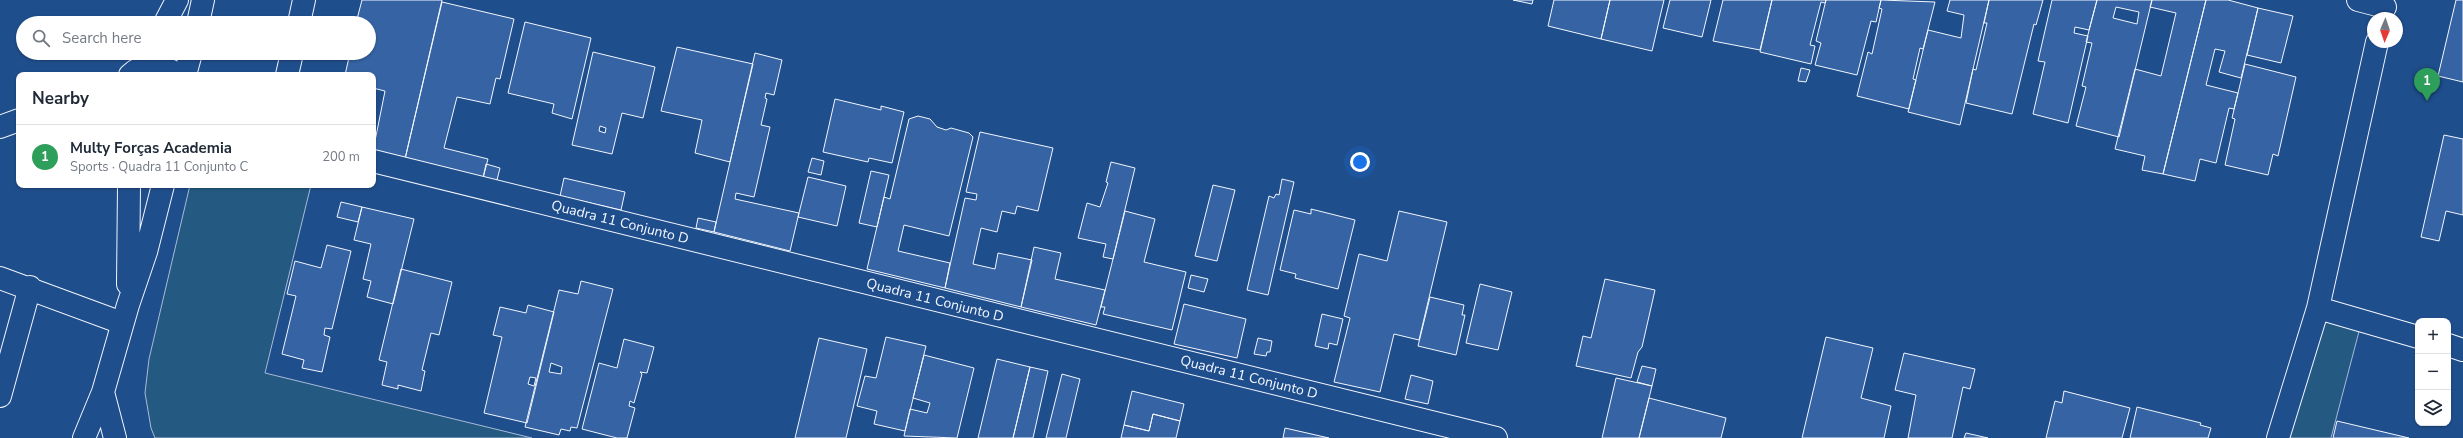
<!DOCTYPE html>
<html lang="en">
<head>
<meta charset="utf-8">
<style>
  :root { --surface:#fff; --page:#f6f6f7; --text:#1f2937; --muted:#747a83; --line:#e0e1e3; --accent:#ea580c }
  body { margin:0; font-family:"Nunito Sans",sans-serif; background:var(--page); color:var(--text) }
  .controls { position:absolute; right:12px; bottom:12px; display:grid; overflow:hidden; border-radius:8px; box-shadow:0 1px 3px #0004 }
  .controls button { width:36px; height:36px; display:grid; place-items:center; padding:0; border:0; border-bottom:1px solid var(--line); background:var(--surface); color:var(--text); font:20px sans-serif }
  .compass { position:absolute; left:2367px; top:12px; width:36px; height:36px; border-radius:50%; background:var(--surface); box-shadow:0 1px 3px #0004; rotate:182deg }
  .you { position:absolute; left:1360px; top:162px; width:14px; height:14px; margin:-10px; border:3px solid #fff; border-radius:50%; background:#1a73e8; box-shadow:0 0 0 6px #1a73e833 }
  .badge { display:grid; place-items:center; width:26px; height:26px; border-radius:50%; background:var(--accent); color:#fff; font-size:13px; font-weight:700 }
  .pin { position:absolute; translate:-50% -33px; filter:drop-shadow(0 1px 2px #0008) }
  .pin::after { content:''; position:absolute; top:21px; width:14px; height:12px; background:inherit; clip-path:polygon(0 0,100% 0,50% 100%) }
  .list { margin:0; padding:0; list-style:none }
  h2 { display:flex; justify-content:space-between; align-items:center; height:52px; margin:0; padding:0 16px; font-size:17px }
  h2 small { font-size:13px; font-weight:400; color:var(--muted) }
  .list li { display:grid; grid-template-columns:26px 1fr auto; gap:12px; align-items:center; box-sizing:border-box; height:64px; padding:0 16px; border-top:1px solid var(--line) }
  .list b { display:block; font-size:15px; white-space:nowrap }
  .list p { margin:0; font-size:13px; white-space:nowrap; color:var(--muted) }
  .list em { font-size:13px; font-style:normal; color:var(--muted) }
  .icon { flex:none; width:22px; height:22px; fill:none; stroke:currentColor; stroke-width:2; stroke-linecap:round; stroke-linejoin:round }
  .map { position:relative; flex:none; width:2463px; height:438px; overflow:hidden }
  .search { position:absolute; background:var(--surface); box-shadow:0 1px 3px #0004; left:16px; top:16px; width:360px; height:44px; display:flex; align-items:center; gap:10px; box-sizing:border-box; padding:0 14px; border-radius:22px; color:var(--muted); font-size:15px }
  .panel { position:absolute; background:var(--surface); box-shadow:0 1px 3px #0004; left:16px; top:72px; width:360px; height:116px; border-radius:8px }
  .map>svg:first-child { display:block }
  .green { fill:#245a82; stroke:#a8bbd7 }
  .building { fill:#3563a3; stroke:#f2f6ff; fill-rule:evenodd }
  .lines { fill:none; stroke-linecap:round; stroke-linejoin:round }
  .minor-casing { stroke:#f2f6ff; stroke-width:24 }
  .major-casing { stroke:#f2f6ff; stroke-width:24 }
  .minor { stroke:#1f4e8c; stroke-width:22 }
  .major { stroke:#1f4e8c; stroke-width:22 }
  .labels { text-anchor:middle; dominant-baseline:central; stroke-width:3; stroke-linejoin:round; paint-order:stroke }
  .street-label { font-size:14px; fill:#f2f6ff; stroke:#1f4e8c }
</style>
</head>
<body>
<div class="map">
<svg width="2463" height="438" viewBox="0 0 2463 438">
  <rect width="100%" height="100%" fill="#1f4e8c"/>
  <path class="green" d="M190,185H311L265,373L532,438H155L151,428L145,393L149,359Z
    M2318,308L2362,320L2331,438H2278Z"/>
  <path class="building" d="M362,0H442L405,159L373,151L385,91L373,88V75H345L350,53H369V23H356Z
    M1513,0H1533L1532,4Z
    M1554,0H1610L1601,39L1548,26Z
    M1610,0H1664L1652,51L1601,39Z
    M1670,0H1711L1702,37L1663,28Z
    M1723,0H1772L1760,50L1713,41Z
    M1772,0H1826L1825,3L1821,2L1810,45L1815,46L1811,64L1760,52Z
    M1826,0H1881L1876,22L1871,21L1857,75L1815,65L1821,43L1816,41Z
    M1881,0L1935,2L1923,49L1920,48L1913,79L1916,80L1909,109L1857,96L1868,52L1872,54L1882,9L1879,8Z
    M1950,0H1989L1960,125L1908,112L1928,30L1961,38L1964,15L1947,11Z
    M1989,0H2043L2036,25L2034,24L2012,114L1966,103L1973,69L1976,70L1987,23H1984Z
    M2052,0H2097L2089,30L2075,27L2074,33L2088,36L2068,123L2033,114L2045,62L2038,61Z
    M2097,0H2152L2119,137L2076,126L2086,87L2082,86L2092,43L2086,42ZM2116,7L2139,12L2137,24L2113,18Z
    M2152,0H2206L2163,174L2142,170L2145,156L2115,149L2135,69L2161,76L2176,13L2150,7Z
    M2206,0H2228L2258,8L2241,78L2219,72L2225,51L2215,49L2206,85L2238,93L2234,109L2229,108L2216,163L2200,159L2195,181L2163,174Z
    M2456,0H2463V82L2438,76Z
    M442,2L514,19L500,79L496,78L490,104L457,97L444,148L488,159L483,178L405,159Z
    M2258,8L2293,16L2281,63L2247,55Z
    M525,22L591,38L572,119L552,113L554,104L508,93Z
    M677,47L753,64L730,162L695,153L702,120L661,111Z
    M593,52L655,67L643,118L622,113L612,154L572,145ZM600,126L606,128L605,133L599,131Z
    M755,53L782,60L774,95L766,93L765,98L767,99L761,125L770,127L754,197L736,193L735,199L799,213L790,251L714,232Z
    M2245,64L2296,77L2278,156L2273,154L2268,175L2225,165L2235,119L2232,118Z
    M1801,68L1810,70L1806,82L1798,81Z
    M835,99L881,110V106L904,112L892,163L869,158L868,162L823,152Z
    M918,116L930,119L937,127L946,130L951,128L969,133L973,137L949,236L904,225L898,251L950,263L945,288L867,269L884,197L890,199L909,119Z
    M980,132L1053,148L1038,211L1017,206L1015,214L1002,211L997,232L981,228L973,264L995,269L998,253L1032,260L1021,307L945,288L965,198L976,200L977,194L966,192Z
    M2444,135L2463,139V215L2446,211L2439,241L2421,237Z
    M812,158L824,161L821,175L808,172Z
    M1111,162L1135,168L1113,259L1103,257L1106,244L1078,238L1087,203L1100,207L1108,183L1106,182Z
    M486,164L500,168L497,180L483,178Z
    M871,171L889,175L877,227L859,223Z
    M808,177L846,186L837,226L798,217Z
    M564,178L625,192L621,210L560,196Z
    M1282,179L1294,182L1268,295L1247,290L1269,196L1274,198L1276,194L1279,195Z
    M1213,185L1235,190L1217,261L1195,256Z
    M341,202L362,207L358,222L337,217Z
    M362,207L414,219L393,304L367,297L371,281L363,279L371,244L354,240Z
    M1311,209L1355,220L1338,289L1295,278L1296,274L1280,270L1294,210L1311,214Z
    M1125,211L1155,219L1144,262L1186,272L1172,330L1103,314L1105,307H1101Z
    M1399,211L1447,222L1419,340L1394,334L1380,392L1334,382L1350,318L1344,316L1359,254L1387,261Z
    M698,218L716,222L714,232L696,228Z
    M327,245L351,251L332,329L325,328L324,335L330,337L322,372L302,368L304,360L282,354L296,296L287,294L295,261L321,268Z
    M1034,247L1061,253L1055,279L1105,290L1096,325L1021,307Z
    M401,269L452,282L439,335L431,333L422,370L425,371L421,391L398,385V389L382,385L387,362L379,360Z
    M1191,275L1208,279L1204,292L1188,288Z
    M1605,279L1655,290L1642,347L1638,352L1631,378L1576,366L1583,336L1591,338Z
    M581,281L613,289L577,428L571,427L570,431L561,429L559,435L525,427L559,290L578,294ZM551,363L562,367L561,374L549,372Z
    M1480,284L1512,292L1498,350L1466,343Z
    M1430,297L1464,305L1462,315H1465L1456,355L1418,346Z
    M1184,304L1246,319L1237,358L1174,344Z
    M528,305L554,312L527,423L484,413L502,337L493,335L500,307L526,313ZM530,377L536,378L534,386L528,384Z
    M1322,314L1343,319L1337,345L1329,343L1328,349L1315,346Z
    M886,337L926,346L905,431L874,424L877,411L857,406L865,376L876,378Z
    M1826,337L1873,348L1861,398L1891,406L1884,438H1802Z
    M819,338L867,349L846,438H795Z
    M1258,338L1272,341L1270,352H1267L1266,356L1254,354Z
    M624,339L654,347L647,373L640,372L642,374L634,403L630,401L629,406L635,408L627,438H617L582,429L599,363L617,368Z
    M1904,353L1975,369L1970,389L1963,387L1952,438H1908L1916,395L1895,390Z
    M924,355L974,368L957,438L904,436L910,409L927,413L930,403L913,398Z
    M997,359L1030,367L1013,438H978Z
    M1642,366L1656,369L1652,386L1637,382Z
    M1030,367L1048,371L1033,438H1013Z
    M1062,374L1080,379L1066,438H1046Z
    M1411,375L1433,381L1428,404L1405,399Z
    M1616,378L1652,386L1639,438H1602Z
    M1132,391L1184,404L1180,421L1153,414L1149,431L1124,425Z
    M2064,391L2130,408L2122,438H2046L2055,401L2062,403Z
    M1649,398L1726,418L1721,438H1639Z
    M2137,407L2201,423L2200,425L2211,428L2208,438H2130Z
    M1153,414L1180,421L1176,438H1121L1124,425L1149,431Z
    M2337,421L2409,438H2333Z
    M1285,428L1329,438H1283Z
    M1966,433L1988,438H1964Z"/>
  <g class="lines">
    <g class="minor-casing">
      <path id="minor" d="M2358,0L2385,7
        M299,23L304,0
        M287,75L292,53
        M0,127L19,120
        M373,161L1496,438
        M0,278L122,323
        M2318,308L2418,337
        M2448,345L2463,350
        M0,396L30,287
        M2278,438L2318,308L2377,42"/>
    </g>
    <g class="major-casing">
      <path id="major" d="M165,23L177,0
        M198,23L203,0
        M130,75C143,62 163,64 178,75
        M185,75L191,53
        M128,284L129,185
        M103,392L115,438
        M84,438L103,392L128,305L146,252L163,185"/>
    </g>
    <use href="#minor" class="minor"/>
    <use href="#major" class="major"/>
  </g>
  <g class="labels">
    <g class="street-label">
      <text transform="translate(620 222) rotate(14)">Quadra 11 Conjunto D</text>
      <text transform="translate(935 300) rotate(14)">Quadra 11 Conjunto D</text>
      <text transform="translate(1249 377) rotate(14)">Quadra 11 Conjunto D</text>
    </g>
  </g>
</svg>
<div class="controls">
<button>+</button>
<button>−</button>
<button><svg class="icon" aria-label="layers" viewBox="0 0 24 24"><path d="M12 4l9 5-9 5-9-5zM3 14l9 5 9-5"/></svg></button>
</div>
<svg class="compass" viewBox="-18 -18 36 36"><path d="M0-13l5 13h-10z" fill="#e53935"/><path d="M0 13l5-13h-10z" fill="#747a83"/></svg>
<div class="you"></div>
<div class="pin badge" style="left:2427px;top:101px;background:#2e9e5b">1</div>
<div class="search"><svg class="icon" aria-label="search" viewBox="0 0 24 24"><circle cx="10" cy="10" r="6"/><path d="M15 15l6 6"/></svg>Search here</div>
<section class="panel">
<h2>Nearby<small></small></h2>
<ul class="list">
<li><span class="badge" style="background:#2e9e5b">1</span><div><b>Multy Forças Academia</b><p>Sports · Quadra 11 Conjunto C</p></div><em>200 m</em></li>
</ul>
</section>
</div>
</body>
</html>
